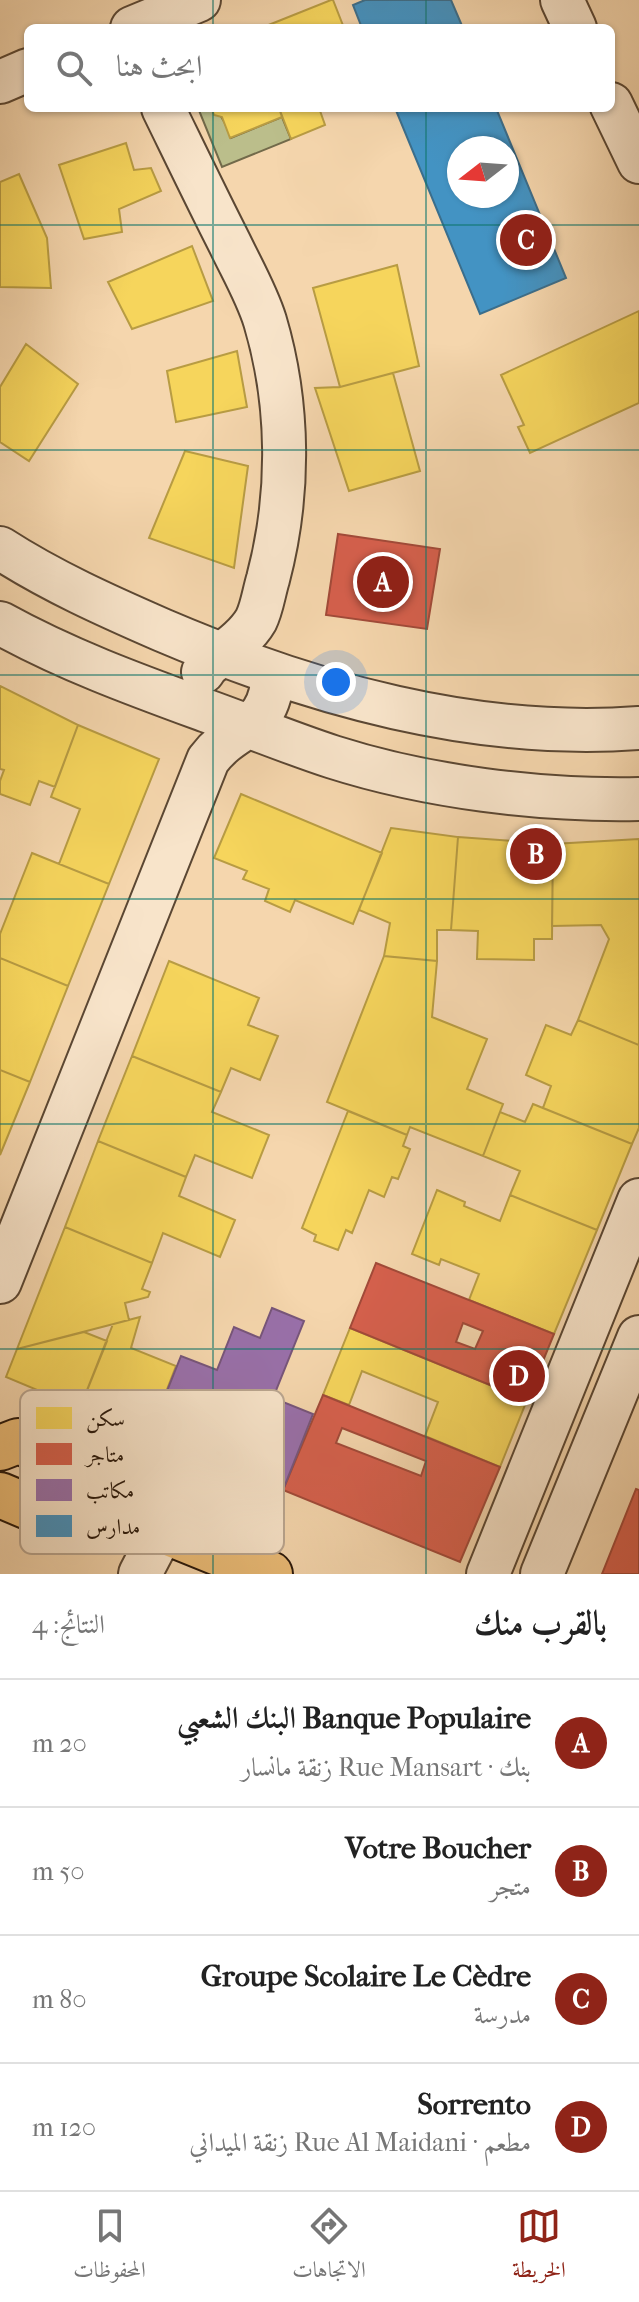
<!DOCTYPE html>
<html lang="ar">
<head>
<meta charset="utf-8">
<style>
  :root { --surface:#fff; --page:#f6f6f6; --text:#222; --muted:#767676; --line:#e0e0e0; --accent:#8f2418 }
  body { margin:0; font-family:"IM FELL French Canon",Amiri,serif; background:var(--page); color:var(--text); direction:rtl }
  .compass { position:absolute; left:447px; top:136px; width:72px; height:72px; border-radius:50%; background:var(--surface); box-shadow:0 2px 6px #0004; rotate:253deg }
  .you { position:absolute; left:336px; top:682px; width:28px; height:28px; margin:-20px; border:6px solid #fff; border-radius:50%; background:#1a73e8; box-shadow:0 0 0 12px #1a73e833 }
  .badge { display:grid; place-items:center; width:52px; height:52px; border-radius:50%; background:var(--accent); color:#fff; font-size:26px; font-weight:700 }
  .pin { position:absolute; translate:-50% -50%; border:4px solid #fff; box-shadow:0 2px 8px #0006 }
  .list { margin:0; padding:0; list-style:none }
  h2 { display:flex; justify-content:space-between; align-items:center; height:104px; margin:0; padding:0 32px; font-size:34px }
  h2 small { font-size:26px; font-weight:400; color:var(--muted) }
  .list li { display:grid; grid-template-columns:52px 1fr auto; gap:24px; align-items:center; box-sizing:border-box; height:128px; padding:0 32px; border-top:2px solid var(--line) }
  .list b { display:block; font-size:30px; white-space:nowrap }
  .list p { margin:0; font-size:26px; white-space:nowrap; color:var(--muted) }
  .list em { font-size:26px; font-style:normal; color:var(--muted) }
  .icon { flex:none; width:44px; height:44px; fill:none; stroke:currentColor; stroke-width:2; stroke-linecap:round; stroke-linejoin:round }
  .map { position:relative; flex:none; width:639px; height:1574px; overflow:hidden; direction:ltr }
  .search { position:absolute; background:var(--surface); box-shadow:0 2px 6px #0004; left:24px; right:24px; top:24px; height:88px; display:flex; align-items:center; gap:20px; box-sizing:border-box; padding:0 28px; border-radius:12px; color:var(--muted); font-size:30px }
  .sheet { height:616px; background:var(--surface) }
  nav { display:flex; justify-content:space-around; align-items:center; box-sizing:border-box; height:112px; border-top:2px solid var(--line); background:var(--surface); font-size:22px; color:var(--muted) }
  nav a { display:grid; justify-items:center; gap:4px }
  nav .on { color:var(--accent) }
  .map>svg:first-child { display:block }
  .green { fill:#bbbe8b; stroke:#726a4a; stroke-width:2 }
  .homes { fill:#f6d55c; stroke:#b89c43; stroke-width:2 }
  .shops { fill:#d6604d; stroke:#a24a39; stroke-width:2; fill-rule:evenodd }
  .offices { fill:#9970ab; stroke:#77557b; stroke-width:2 }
  .schools { fill:#4393c3; stroke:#3b6e8c; stroke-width:2; fill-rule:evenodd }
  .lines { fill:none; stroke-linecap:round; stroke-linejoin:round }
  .minor-casing { stroke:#5b4733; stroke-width:46 }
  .major-casing { stroke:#28170a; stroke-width:48 }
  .minor { stroke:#f8e4ca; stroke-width:42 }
  .major { stroke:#eabb76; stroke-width:44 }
  .grid { fill:none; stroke:#0f766e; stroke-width:2; stroke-opacity:0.55 }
  .key { fill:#f8e4ca; stroke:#baa690; stroke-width:2 }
  .key-label { font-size:22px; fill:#28170a }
</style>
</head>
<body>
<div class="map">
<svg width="639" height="1574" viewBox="0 0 639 1574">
  <rect width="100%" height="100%" fill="#f5d6ad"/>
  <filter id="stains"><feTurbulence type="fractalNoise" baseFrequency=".0025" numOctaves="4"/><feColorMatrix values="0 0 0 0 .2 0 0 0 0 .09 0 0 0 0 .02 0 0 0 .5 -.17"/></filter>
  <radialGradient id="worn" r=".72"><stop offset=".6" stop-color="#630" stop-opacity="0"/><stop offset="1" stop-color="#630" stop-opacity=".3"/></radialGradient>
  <path class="green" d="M198,108C221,108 223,118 231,138L282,117L291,139L222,167Z"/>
  <path class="homes" d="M333,0L344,28H261L331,0Z
    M211,108H279L282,117L230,138L222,117L214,115Z
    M279,108H319L325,125L291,139Z
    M126,143L134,170L151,168L161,191L119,209L122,232L84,239L59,165Z
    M19,174L47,238L51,288L0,287V182Z
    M192,246L213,301L132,329L108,282Z
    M397,265L419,366L340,387L313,288Z
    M639,311V403L530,453L518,427L524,425L501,375Z
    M26,344L78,384L29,461L0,442V387Z
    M237,351L247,407L176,422L167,371Z
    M393,373L420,471L349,491L315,388L340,387Z
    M185,451L248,466L234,568L149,538Z
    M0,686L78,725L55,787L39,781L30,805L0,794V781L4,770L0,769Z
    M78,725L159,759L109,884L59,864L80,809L51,797Z
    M241,794L382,853L353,924L295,900L290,912L265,901L269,889L243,879L247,871L214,858Z
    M391,828L458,837L451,930H437V961L384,956L390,923L359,910Z
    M458,837L553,844L552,939H534V960L477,959L478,931L451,930Z
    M639,839V1045L578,1020L609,939L601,925L552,926L553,844Z
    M32,853L109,884L68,986L0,958V934Z
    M384,956L437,961L432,1017L487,1039L467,1089L503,1104L483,1156L410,1127L407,1135L327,1102Z
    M0,958L68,986L30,1082L0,1070Z
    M169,961L259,998L248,1025L278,1036L260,1080L231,1068L221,1092L132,1056Z
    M578,1020L639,1045V1128L632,1144L543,1108L551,1086L526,1075L546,1025L571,1035Z
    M132,1056L221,1092L212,1112L269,1135L252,1178L195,1155L186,1177L98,1141Z
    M0,1070L30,1082L0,1155Z
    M533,1104L632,1144L597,1230L510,1195L520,1171L483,1156L500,1112L525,1122Z
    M348,1111L407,1135L403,1146L410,1149L398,1179L392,1177L384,1197L369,1190L352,1233L346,1230L338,1250L314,1241L316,1235L302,1228Z
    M98,1141L186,1177L179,1196L235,1220L220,1257L163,1233L152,1263L65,1227Z
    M437,1190L465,1202L464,1206L500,1221L510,1195L597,1230L554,1334L469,1300L479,1274L441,1259L439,1265L412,1254Z
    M65,1227L152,1263L142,1289L150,1292L148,1297L125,1303L129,1320L17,1349Z
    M140,1317L131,1348L176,1366L149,1436L80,1408L113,1324Z
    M350,1328L527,1400L500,1467L425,1436L438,1402L362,1371L349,1405L323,1395Z
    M84,1332L107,1341L80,1408L6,1377L17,1349Z"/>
  <path class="shops" d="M338,534L440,549L427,629L326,615Z
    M376,1263L554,1334L527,1400L350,1328ZM463,1323L483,1331L475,1349L456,1342Z
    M323,1395L500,1467L460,1562L283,1490ZM342,1428L426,1461L421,1476L336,1443Z
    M636,1489L639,1490V1574H602Z"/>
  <path class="offices" d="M272,1308L304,1321L273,1398L313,1414L283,1490L149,1436L181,1356L217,1370L234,1327L260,1338Z"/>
  <path class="schools" d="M365,0H451L463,28H362L353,5Z
    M395,108H496L566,278L480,314ZM459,148H507V196H459Z"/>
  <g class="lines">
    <g class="minor-casing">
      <path id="minor" d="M562,0L575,28
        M132,28L199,0
        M0,82L28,70
        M611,104L639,162
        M163,108C185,153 207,199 230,244C242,269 257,295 265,321C290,405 290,496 268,579C264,592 262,608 256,620C245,639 224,652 207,666L203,672
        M0,548C51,581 107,606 162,630C312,694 475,740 639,728
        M0,623C67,660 136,685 207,711C249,726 290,743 333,757C427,787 540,801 639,799
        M0,1282L208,760C237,721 270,733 273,673
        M140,1574L163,1530
        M488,1574L639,1200
        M542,1574L639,1337"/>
    </g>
    <g class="major-casing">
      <path id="major" d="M0,1448L18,1441L67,1460L92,1502
        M0,1495L43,1513L92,1502L270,1574"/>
    </g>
    <use href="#minor" class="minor"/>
    <use href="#major" class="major"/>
  </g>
  <path class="grid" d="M213,0V28M426,0V28M213,108V1574M426,108V1574M0,225H639M0,450H639M0,675H639M0,899H639M0,1124H639M0,1349H639"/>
  <rect x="20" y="1390" width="264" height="164" rx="12" class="key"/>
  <rect x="36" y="1407" width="36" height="22" fill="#f6d55c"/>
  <rect x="36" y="1443" width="36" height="22" fill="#d6604d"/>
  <rect x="36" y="1479" width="36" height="22" fill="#9970ab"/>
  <rect x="36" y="1515" width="36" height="22" fill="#4393c3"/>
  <g class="key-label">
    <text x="86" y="1426">سكن</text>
    <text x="86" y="1462">متاجر</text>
    <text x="86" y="1498">مكاتب</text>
    <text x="86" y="1534">مدارس</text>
  </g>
  <rect width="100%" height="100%" filter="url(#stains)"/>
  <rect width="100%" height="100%" fill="url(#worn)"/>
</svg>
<svg class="compass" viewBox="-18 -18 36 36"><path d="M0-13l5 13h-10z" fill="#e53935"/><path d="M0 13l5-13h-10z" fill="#767676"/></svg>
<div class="you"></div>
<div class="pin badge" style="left:383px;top:582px">A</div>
<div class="pin badge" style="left:536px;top:854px">B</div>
<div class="pin badge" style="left:526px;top:240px">C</div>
<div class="pin badge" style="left:519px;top:1376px">D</div>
<div class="search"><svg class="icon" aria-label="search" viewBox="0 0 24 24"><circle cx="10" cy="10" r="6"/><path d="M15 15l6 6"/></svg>ابحث هنا</div>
</div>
<section class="sheet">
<h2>بالقرب منك<small>النتائج: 4</small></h2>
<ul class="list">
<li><span class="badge">A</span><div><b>Banque Populaire البنك الشعبي</b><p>بنك · Rue Mansart زنقة مانسار</p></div><em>20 m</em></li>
<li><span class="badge">B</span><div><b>Votre Boucher</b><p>متجر</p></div><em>50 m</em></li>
<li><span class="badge">C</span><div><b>Groupe Scolaire Le Cèdre</b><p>مدرسة</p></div><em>80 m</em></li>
<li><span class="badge">D</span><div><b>Sorrento</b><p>مطعم · Rue Al Maidani زنقة الميداني</p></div><em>120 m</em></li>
</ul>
</section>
<nav>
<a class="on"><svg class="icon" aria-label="map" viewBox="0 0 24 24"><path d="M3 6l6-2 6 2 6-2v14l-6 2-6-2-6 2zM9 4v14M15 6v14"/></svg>الخريطة</a>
<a><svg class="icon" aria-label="directions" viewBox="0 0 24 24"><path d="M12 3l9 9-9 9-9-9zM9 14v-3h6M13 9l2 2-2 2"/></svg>الاتجاهات</a>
<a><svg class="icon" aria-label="saved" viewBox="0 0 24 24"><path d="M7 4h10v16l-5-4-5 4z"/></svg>المحفوظات</a>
</nav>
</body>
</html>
